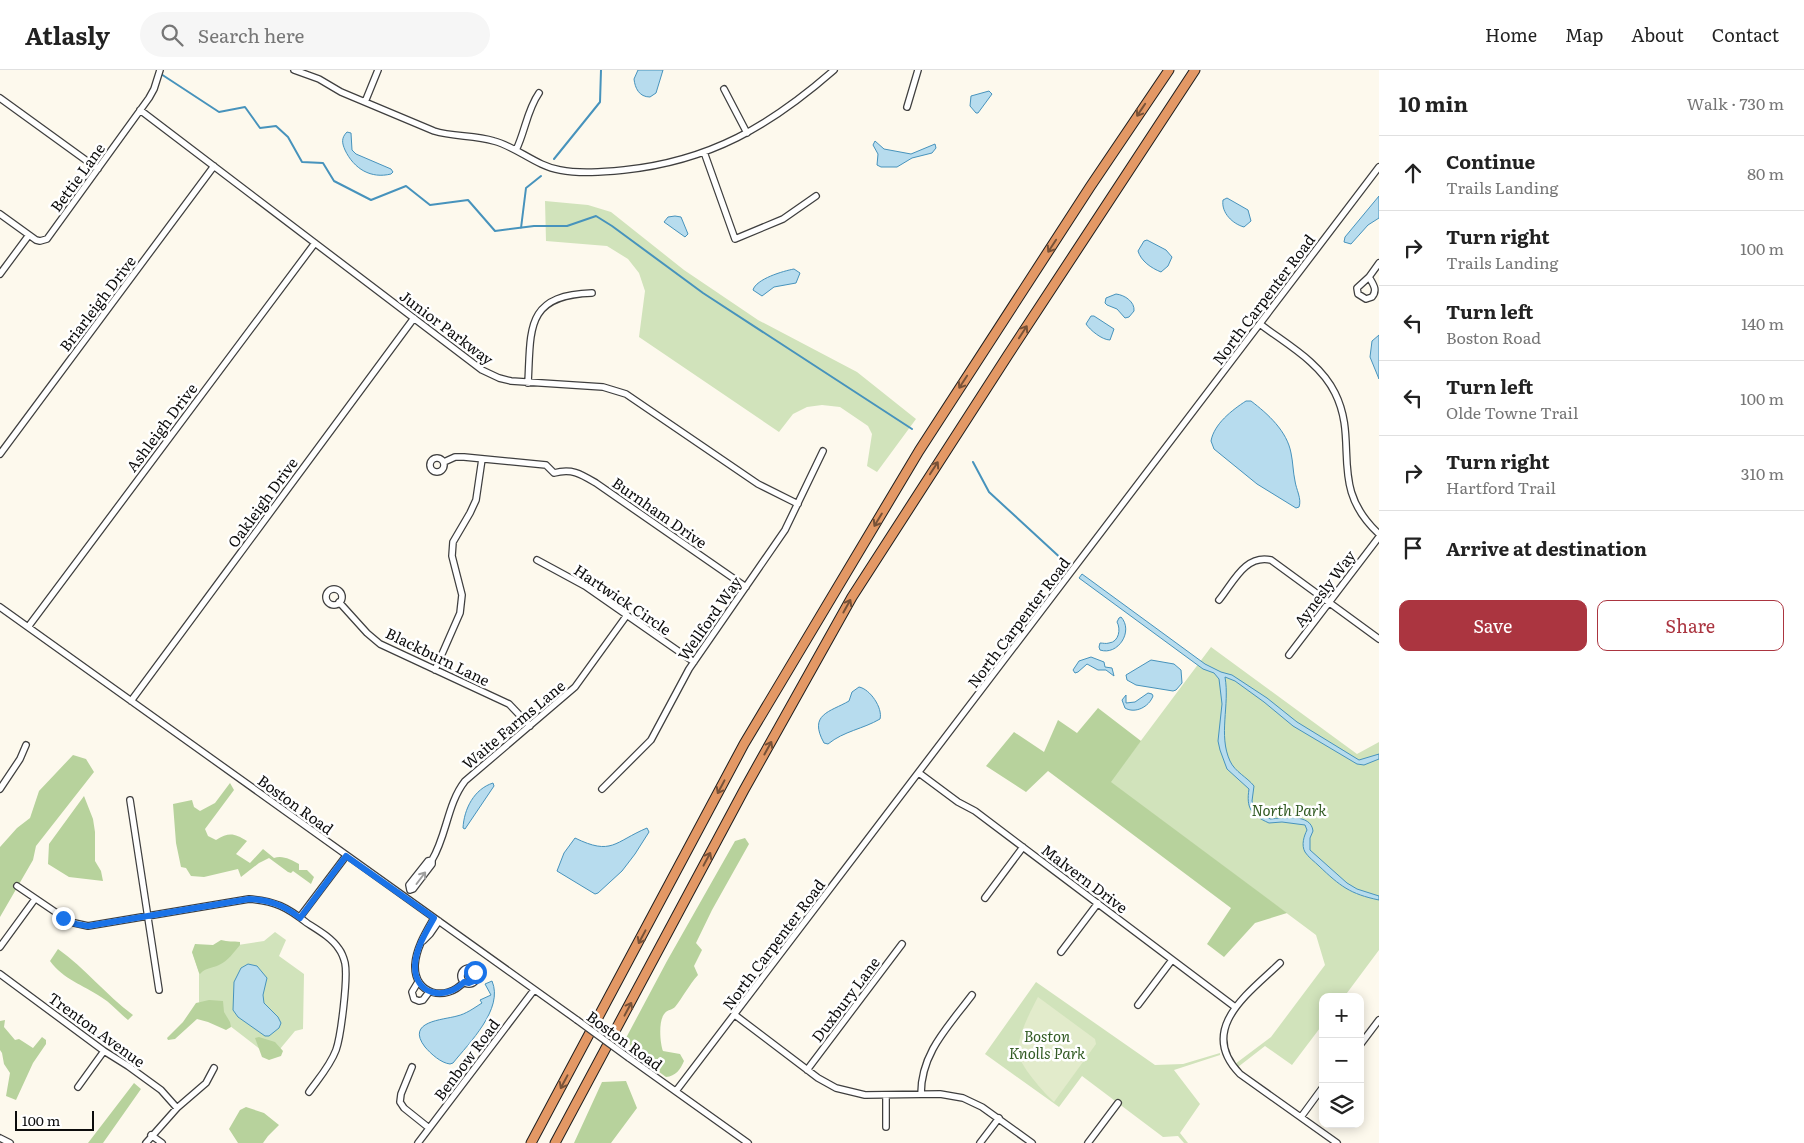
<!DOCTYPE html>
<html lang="en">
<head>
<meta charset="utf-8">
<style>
  :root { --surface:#fff; --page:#f6f6f6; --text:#222; --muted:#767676; --line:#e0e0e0; --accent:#ab3540 }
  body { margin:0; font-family:Literata,serif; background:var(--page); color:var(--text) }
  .controls { position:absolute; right:15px; bottom:15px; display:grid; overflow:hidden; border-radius:10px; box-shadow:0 2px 12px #0003 }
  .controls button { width:45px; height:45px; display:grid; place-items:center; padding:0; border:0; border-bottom:1px solid var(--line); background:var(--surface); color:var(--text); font:25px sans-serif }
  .scale { position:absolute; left:15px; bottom:12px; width:79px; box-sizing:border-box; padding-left:5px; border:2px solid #0c0c0c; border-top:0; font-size:14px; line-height:18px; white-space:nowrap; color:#0c0c0c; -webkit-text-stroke:4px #fff; paint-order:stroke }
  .stop { position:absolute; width:15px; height:15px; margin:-11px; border:4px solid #1a73e8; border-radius:50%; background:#fff }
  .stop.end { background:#1a73e8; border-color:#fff; box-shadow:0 1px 5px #0008 }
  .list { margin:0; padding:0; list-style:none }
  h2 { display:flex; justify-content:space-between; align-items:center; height:65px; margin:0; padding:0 20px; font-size:21px }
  h2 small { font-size:16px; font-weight:400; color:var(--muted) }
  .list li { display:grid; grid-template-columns:32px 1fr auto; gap:15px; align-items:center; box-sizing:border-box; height:75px; padding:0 20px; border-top:1px solid var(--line) }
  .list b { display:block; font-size:19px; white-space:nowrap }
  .list p { margin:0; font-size:16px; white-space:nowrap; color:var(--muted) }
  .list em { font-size:16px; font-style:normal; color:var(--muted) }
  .actions { display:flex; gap:10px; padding:15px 20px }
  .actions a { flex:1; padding:11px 0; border:1px solid var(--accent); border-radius:10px; text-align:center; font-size:18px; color:var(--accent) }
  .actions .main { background:var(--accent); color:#fff }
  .icon { flex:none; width:28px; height:28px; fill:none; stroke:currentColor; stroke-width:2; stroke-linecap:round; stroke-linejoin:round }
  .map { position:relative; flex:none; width:1379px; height:1073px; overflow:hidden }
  header { display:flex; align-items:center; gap:30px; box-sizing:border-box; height:70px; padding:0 25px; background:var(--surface); border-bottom:1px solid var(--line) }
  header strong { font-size:24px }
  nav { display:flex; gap:28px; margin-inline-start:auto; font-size:18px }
  .search { width:350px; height:45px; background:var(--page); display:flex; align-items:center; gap:12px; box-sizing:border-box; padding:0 18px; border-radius:28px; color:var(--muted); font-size:19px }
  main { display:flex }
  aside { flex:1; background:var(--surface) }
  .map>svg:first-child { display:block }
  .green { fill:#d1e3bb }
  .forest { fill:#b7d29c }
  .pitch { fill:#e2ebcb }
  .water { fill:#b7dcee; stroke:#4793bc }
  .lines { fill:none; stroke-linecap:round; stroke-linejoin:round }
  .stream { stroke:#4793bc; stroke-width:2 }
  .minor-casing { stroke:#3f3f3f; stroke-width:8 }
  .highway-casing { stroke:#1d1d1d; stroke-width:11 }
  .minor { stroke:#fff; stroke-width:5.5 }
  .highway { stroke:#e39865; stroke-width:9 }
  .minor-bridge-casing { stroke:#3f3f3f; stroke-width:8; stroke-linecap:butt }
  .minor-bridge { stroke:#fff; stroke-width:5.5 }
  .oneway { stroke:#785238 }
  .oneway2 { stroke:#9e9e9e }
  .route { stroke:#1a73e8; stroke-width:6 }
  .labels { text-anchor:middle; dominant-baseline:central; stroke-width:5; stroke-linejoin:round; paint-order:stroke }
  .street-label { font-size:15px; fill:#0c0c0c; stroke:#fff }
  .park-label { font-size:15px; font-style:italic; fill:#325b24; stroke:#fff }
</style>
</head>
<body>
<header>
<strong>Atlasly</strong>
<div class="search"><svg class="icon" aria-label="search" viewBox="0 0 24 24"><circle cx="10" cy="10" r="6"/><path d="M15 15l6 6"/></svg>Search here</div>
<nav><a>Home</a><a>Map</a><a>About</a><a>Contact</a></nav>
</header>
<main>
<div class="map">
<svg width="1379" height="1073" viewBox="0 0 1379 1073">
  <rect width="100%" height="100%" fill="#fdf9ed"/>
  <path class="green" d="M545,131L588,135L611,142L684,200L758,250L857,302L916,349L877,402L867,396L872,364L868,356L840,337L822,335L807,337L793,344L779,362L639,267L645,221L639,203L628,189L607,176L546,171Z
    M1211,577L1357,684L1379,672V880L1344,927H1323V954L1292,995L1265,976L1238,997L1235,994L1271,967L1325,895L1316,865L1110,712Z
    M275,862L286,870L279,886L304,904L303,959L295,961L280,979L265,983L199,932V902L192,882L264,871Z
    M1036,912L1155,995L1183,994L1220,983V985L1174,1000L1200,1034L1180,1063L1188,1073H1184L1178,1066L1163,1067L1082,1006L1059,1037L985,984Z"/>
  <path class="forest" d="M1098,638L1141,671L1111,712L1287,843L1255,853L1224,887L1207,874L1231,838L1048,701L1026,722L986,696L1014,662L1044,682L1058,650L1077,663Z
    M73,685L86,689L94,702L36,776L33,790L0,847V777L17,758L30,748L39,721Z
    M230,713L234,720L205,759L208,766L216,770C229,762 234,763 247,771L236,784L250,793L263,779L274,788C283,785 291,790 299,794V800H307L314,807L311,814L293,801L291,803L288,802L269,788L259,793L241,807L238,799L204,807L191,806L186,798L181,797L176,773L173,734L192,730L194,737L200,741L215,733Z
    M84,726L93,749L95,762V791L101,801L103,811L69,807L48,794L49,774Z
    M745,768L749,774L712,840L696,873L702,880L694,896L698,905C689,915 683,927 675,937C672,940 667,940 665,943C658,950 660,973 663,981L680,984L684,991C680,1000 676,1006 666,1007L636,985L626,968L667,891L735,771Z
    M221,870C228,872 233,871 240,872V875C234,882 228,891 219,895C211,899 206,897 200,904L199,903L192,882L195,874L213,875Z
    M58,879C85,898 106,925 133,945L128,950C119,943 111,933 101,927C83,915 63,909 50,891Z
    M209,930L223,931L224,942L230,952L231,957L226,960L208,952L197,949L175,969L168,970L167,968L183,952L196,933Z
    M5,950L4,957L15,970L19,969L33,978L42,967L46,970V974L33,993L16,1030L6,1026L10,1003L4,994L2,983L0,980V951Z
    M259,967L275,972L283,981L281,986L269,990L262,987L255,968Z
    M626,1011L637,1038L611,1073H574L602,1012Z
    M134,1013L141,1019L103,1073H88Z
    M246,1037L264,1043L279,1055L268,1066L263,1073H238L229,1059L240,1040Z"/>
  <path class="pitch" d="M1038,927L1095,969L1096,974L1054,1032C1044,1023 1019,995 1018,982C1017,967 1031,940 1038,927Z"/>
  <path class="water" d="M638,0H663L656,23L650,27C639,27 635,18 634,9Z
    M989,21L992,24L978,43H976L970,36L971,26Z
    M347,62L351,63L352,80L356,84L391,99L393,102L391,104C371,109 354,99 345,80C342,73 341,68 347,62Z
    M875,71L884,79L911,84L935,74L936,78L932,83L912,88L897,97H881L877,95L878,84L873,75Z
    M1379,126V148L1368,155L1351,174L1344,172L1345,167Z
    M1227,128L1248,140L1251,151L1244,157C1233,154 1221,143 1223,130Z
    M675,146L681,147L688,164L685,167L664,152L668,147Z
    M1147,170L1166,180L1172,187L1168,196L1161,202C1151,198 1141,191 1138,181L1144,171Z
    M794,199L800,203L796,213L774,217L762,226L753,220C756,209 783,201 794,199Z
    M1116,224C1125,225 1135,232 1134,241L1129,247L1125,248L1117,239L1107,235L1105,233L1106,228Z
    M1091,246H1094L1114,259L1110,270C1102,270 1090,260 1086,254Z
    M1379,265V309L1370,287L1372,271Z
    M1246,331H1251C1268,344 1287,361 1291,383C1293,392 1293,402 1295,411C1296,419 1302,429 1299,437L1296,438L1257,414L1214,379L1211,371C1214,354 1232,340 1246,331Z
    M1082,504L1205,594L1221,602L1232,605L1267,628L1297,652L1359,690L1379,684V689L1364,695L1357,694L1293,656L1264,632L1235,611L1225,607C1230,635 1218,665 1230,691C1235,702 1247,707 1254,716L1252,731L1253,734L1270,749C1283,748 1311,743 1313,761L1310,768V780L1347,813L1357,819L1379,826V830C1350,824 1340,816 1319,796C1315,792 1308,787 1305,782C1301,775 1304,766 1307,760L1305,755L1282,752L1269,753C1251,745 1246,738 1249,719L1227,699L1220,680L1218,671L1222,634L1219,609L1214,603L1203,599L1079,508Z
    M1121,547C1134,561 1118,586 1100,580L1099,577L1100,573C1103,573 1106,574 1109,573C1119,572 1121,559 1117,552L1119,548Z
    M1091,587L1104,592L1105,597L1112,598L1114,606L1106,600H1098L1087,594L1078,602L1075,603L1073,600L1079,591Z
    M1151,590L1174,594L1181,600L1182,613L1176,620L1173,621L1136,615L1127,610L1126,605Z
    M859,617C870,619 883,638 880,649C863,659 844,661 828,674L824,673C808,644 830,642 849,631L852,622Z
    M1148,623L1152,624L1153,626C1149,637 1135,644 1125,638L1122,630L1126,625V633L1135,632Z
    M493,713L494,716L465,759L463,758C464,739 474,719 493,713Z
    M647,758L649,762L635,784L622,801L598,823L595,824L557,801L564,783L575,768C612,786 614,772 647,758Z
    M248,894L257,896L267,908L263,925L264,933L278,947L281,953L279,958L269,966H265L238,947L233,940L234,912L241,898Z
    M492,911C504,939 469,973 453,993L450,994C441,993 431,984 425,977C405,951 443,950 457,946C466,944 474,938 482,933L480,930L491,925L485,914Z"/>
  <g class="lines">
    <path class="stream" d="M161,4L219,42L245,37L260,58L276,56L288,67L302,92L323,93L334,111L371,130L406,116L430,135L468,130L495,161L534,156H567L596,146L612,156L703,223L912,359
      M554,89L600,32L601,0
      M521,158L526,118L541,106
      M973,392L989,422L1065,492"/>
    <g class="minor-casing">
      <path id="minor" d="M294,0L319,9L341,22L434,61C453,67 474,65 494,71C517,77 536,96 560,100C580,104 603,102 624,100C710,91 770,56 834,0
        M724,19L747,63
        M0,28L98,99
        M365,32L378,0
        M907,37L918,0
        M140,40L482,300L499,308L511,311L603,317L626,324L758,414L798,434
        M516,80C525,62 527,40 539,23
        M704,82L735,169L783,149L816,126
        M0,144L36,170L40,171L47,169L149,28L154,19L160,0
        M0,204L29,165
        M1369,207C1373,214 1378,220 1372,227L1366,229L1358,224L1357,218Z
        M1369,207L1379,193
        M1260,254C1286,274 1320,292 1335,323C1360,373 1327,416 1379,464
        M528,313C531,259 525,225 592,223
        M0,384L214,96
        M430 395a7 7 0 1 1 14 0a7 7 0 1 1-14 0Z
        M444,392L455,387H464L546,395L554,403C572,398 581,404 596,413L746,517
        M537,490L585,516L694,592
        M326 527a8 8 0 1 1 16 0a8 8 0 1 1-16 0Z
        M1219,530C1233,513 1245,484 1271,490L1379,569
        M339,532L367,563L380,574L509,634L530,656
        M0,537L577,950
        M28,557L315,173
        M1289,585L1379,467
        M435,600L460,543L462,525L452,486L453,472L470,443L476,430L482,389
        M131,631L414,248
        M919,703L958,732L975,741L1235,937
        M0,719L20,689L26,675
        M602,719L651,670L689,599L785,460L823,381
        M130,730L159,920
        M432,790L428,791L409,815L410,820L413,819L432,794V790C447,765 447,734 465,711L575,617L627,545
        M17,816L70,852L88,856L249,829C275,831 287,837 307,853C318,860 332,868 339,879C342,883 344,889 345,893C348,908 341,966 336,980C330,996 319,1008 309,1022
        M985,828L1023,777
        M300,847L346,786
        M434,848C426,862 416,878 415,895C414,925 446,932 464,912
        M423,871L430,864L439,851
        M0,877L35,829
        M1061,882L1098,833
        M1280,893C1250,922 1196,959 1240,1004L1337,1073
        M461 906a8 8 0 1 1 16 0a8 8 0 1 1-16 0Z
        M0,904L104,981L128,996L161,1020L177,1038
        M418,912L412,922L414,929L419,931L423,930L429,922
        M1138,935L1172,890
        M735,945L818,1008L836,1018L865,1025L940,1024L963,1028L982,1037L1032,1073
        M1360,975L1379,950
        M629,988L748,1073
        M412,997L401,1024L400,1032L404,1038L429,1058
        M807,1000L902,874
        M78,1017L104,981
        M676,1021L1379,97
        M921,1024C921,983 948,957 972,925
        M886,1025V1057
        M1301,1047L1323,1017
        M151,1065L162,1073
        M0,1068L10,1073
        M146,1073L177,1038L206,1013L214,998
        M418,1073L534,920
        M980,1073L999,1048
        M1088,1073L1118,1033"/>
    </g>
    <g class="highway-casing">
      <path id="highway" d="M531,1073L744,674L919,381L1090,117L1169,0
        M555,1073L744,720L852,527L1008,285L1195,0"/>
    </g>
    <use href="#minor" class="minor"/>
    <use href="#highway" class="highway"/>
    <g class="minor-bridge-casing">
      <path id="minor-bridge" d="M577,950L629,988"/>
    </g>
    <use href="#minor-bridge" class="minor-bridge"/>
  </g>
  <defs><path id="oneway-shaft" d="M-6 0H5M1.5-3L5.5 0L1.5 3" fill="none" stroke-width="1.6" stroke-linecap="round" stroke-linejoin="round" transform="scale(1.25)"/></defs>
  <g class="oneway">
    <use href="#oneway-shaft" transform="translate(1141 40) rotate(124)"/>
    <use href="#oneway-shaft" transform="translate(1052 176) rotate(123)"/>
    <use href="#oneway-shaft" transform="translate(1023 262) rotate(-57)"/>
    <use href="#oneway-shaft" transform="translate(963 312) rotate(123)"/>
    <use href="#oneway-shaft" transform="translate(934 398) rotate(-57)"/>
    <use href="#oneway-shaft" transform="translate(878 450) rotate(121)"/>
    <use href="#oneway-shaft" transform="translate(847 536) rotate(-61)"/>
    <use href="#oneway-shaft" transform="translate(768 678) rotate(-61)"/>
    <use href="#oneway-shaft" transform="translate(721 717) rotate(118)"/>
    <use href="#oneway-shaft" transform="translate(707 789) rotate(-62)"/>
    <use href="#oneway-shaft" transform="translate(642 867) rotate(118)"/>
    <use href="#oneway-shaft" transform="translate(628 939) rotate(-62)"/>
    <use href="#oneway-shaft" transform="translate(564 1012) rotate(118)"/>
  </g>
  <use class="oneway2" href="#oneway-shaft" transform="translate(421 808) rotate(-53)"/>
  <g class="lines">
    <path class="route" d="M63,848L76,854L88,856L249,829C269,830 284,835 300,848L346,786L434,848C426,862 416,878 415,895C414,926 446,931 464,912L469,913L474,911L476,907L475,902"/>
  </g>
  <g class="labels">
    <g class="street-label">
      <text transform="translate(77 107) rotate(-54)">Bettie Lane</text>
      <text transform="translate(1263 229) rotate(-53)">North Carpenter Road</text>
      <text transform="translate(97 233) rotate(-53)">Briarleigh Drive</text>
      <text transform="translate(447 257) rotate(37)">Junior Parkway</text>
      <text transform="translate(161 357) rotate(-53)">Ashleigh Drive</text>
      <text transform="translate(262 432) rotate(-54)">Oakleigh Drive</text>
      <text transform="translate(660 442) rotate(35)">Burnham Drive</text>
      <text transform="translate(1324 518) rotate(-53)">Aynesly Way</text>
      <text transform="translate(623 529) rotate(34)">Hartwick Circle</text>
      <text transform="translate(709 548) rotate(-55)">Wellford Way</text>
      <text transform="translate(1018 552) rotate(-53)">North Carpenter Road</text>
      <text transform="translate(438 586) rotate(26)">Blackburn Lane</text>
      <text transform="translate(513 654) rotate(-40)">Waite Farms Lane</text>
      <text transform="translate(296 734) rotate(36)">Boston Road</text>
      <text transform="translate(1085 808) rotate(37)">Malvern Drive</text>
      <text transform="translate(773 874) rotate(-53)">North Carpenter Road</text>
      <text transform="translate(845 929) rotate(-53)">Duxbury Lane</text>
      <text transform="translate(97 959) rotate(36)">Trenton Avenue</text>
      <text transform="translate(625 970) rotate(36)">Boston Road</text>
      <text transform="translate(466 989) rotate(-53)">Benbow Road</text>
    </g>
    <g class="park-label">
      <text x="1289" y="739">North Park</text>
      <text x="1047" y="965">Boston<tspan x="1047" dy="17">Knolls Park</tspan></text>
    </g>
  </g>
</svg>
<div class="controls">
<button>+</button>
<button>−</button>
<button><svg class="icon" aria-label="layers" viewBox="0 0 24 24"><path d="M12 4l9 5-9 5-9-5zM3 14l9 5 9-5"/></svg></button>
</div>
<div class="scale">100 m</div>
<div class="stop" style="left:475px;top:902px"></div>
<div class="stop end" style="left:63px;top:848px"></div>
</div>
<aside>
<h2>10 min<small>Walk · 730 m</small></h2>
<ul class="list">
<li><svg class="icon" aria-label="ahead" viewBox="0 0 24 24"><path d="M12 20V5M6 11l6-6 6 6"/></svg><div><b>Continue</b><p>Trails Landing</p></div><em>80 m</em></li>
<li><svg class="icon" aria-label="right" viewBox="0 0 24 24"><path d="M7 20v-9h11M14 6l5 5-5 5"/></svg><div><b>Turn right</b><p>Trails Landing</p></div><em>100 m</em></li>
<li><svg class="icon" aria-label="left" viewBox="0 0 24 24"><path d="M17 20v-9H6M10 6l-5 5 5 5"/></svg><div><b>Turn left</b><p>Boston Road</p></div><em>140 m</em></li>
<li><svg class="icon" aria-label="left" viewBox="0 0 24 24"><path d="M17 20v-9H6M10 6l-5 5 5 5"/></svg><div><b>Turn left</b><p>Olde Towne Trail</p></div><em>100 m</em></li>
<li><svg class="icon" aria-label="right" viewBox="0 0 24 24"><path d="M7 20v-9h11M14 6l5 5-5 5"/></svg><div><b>Turn right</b><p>Hartford Trail</p></div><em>310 m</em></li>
<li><svg class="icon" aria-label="arrive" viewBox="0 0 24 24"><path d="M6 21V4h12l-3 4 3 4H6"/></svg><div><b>Arrive at destination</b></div></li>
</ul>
<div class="actions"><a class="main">Save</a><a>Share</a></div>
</aside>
</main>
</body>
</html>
